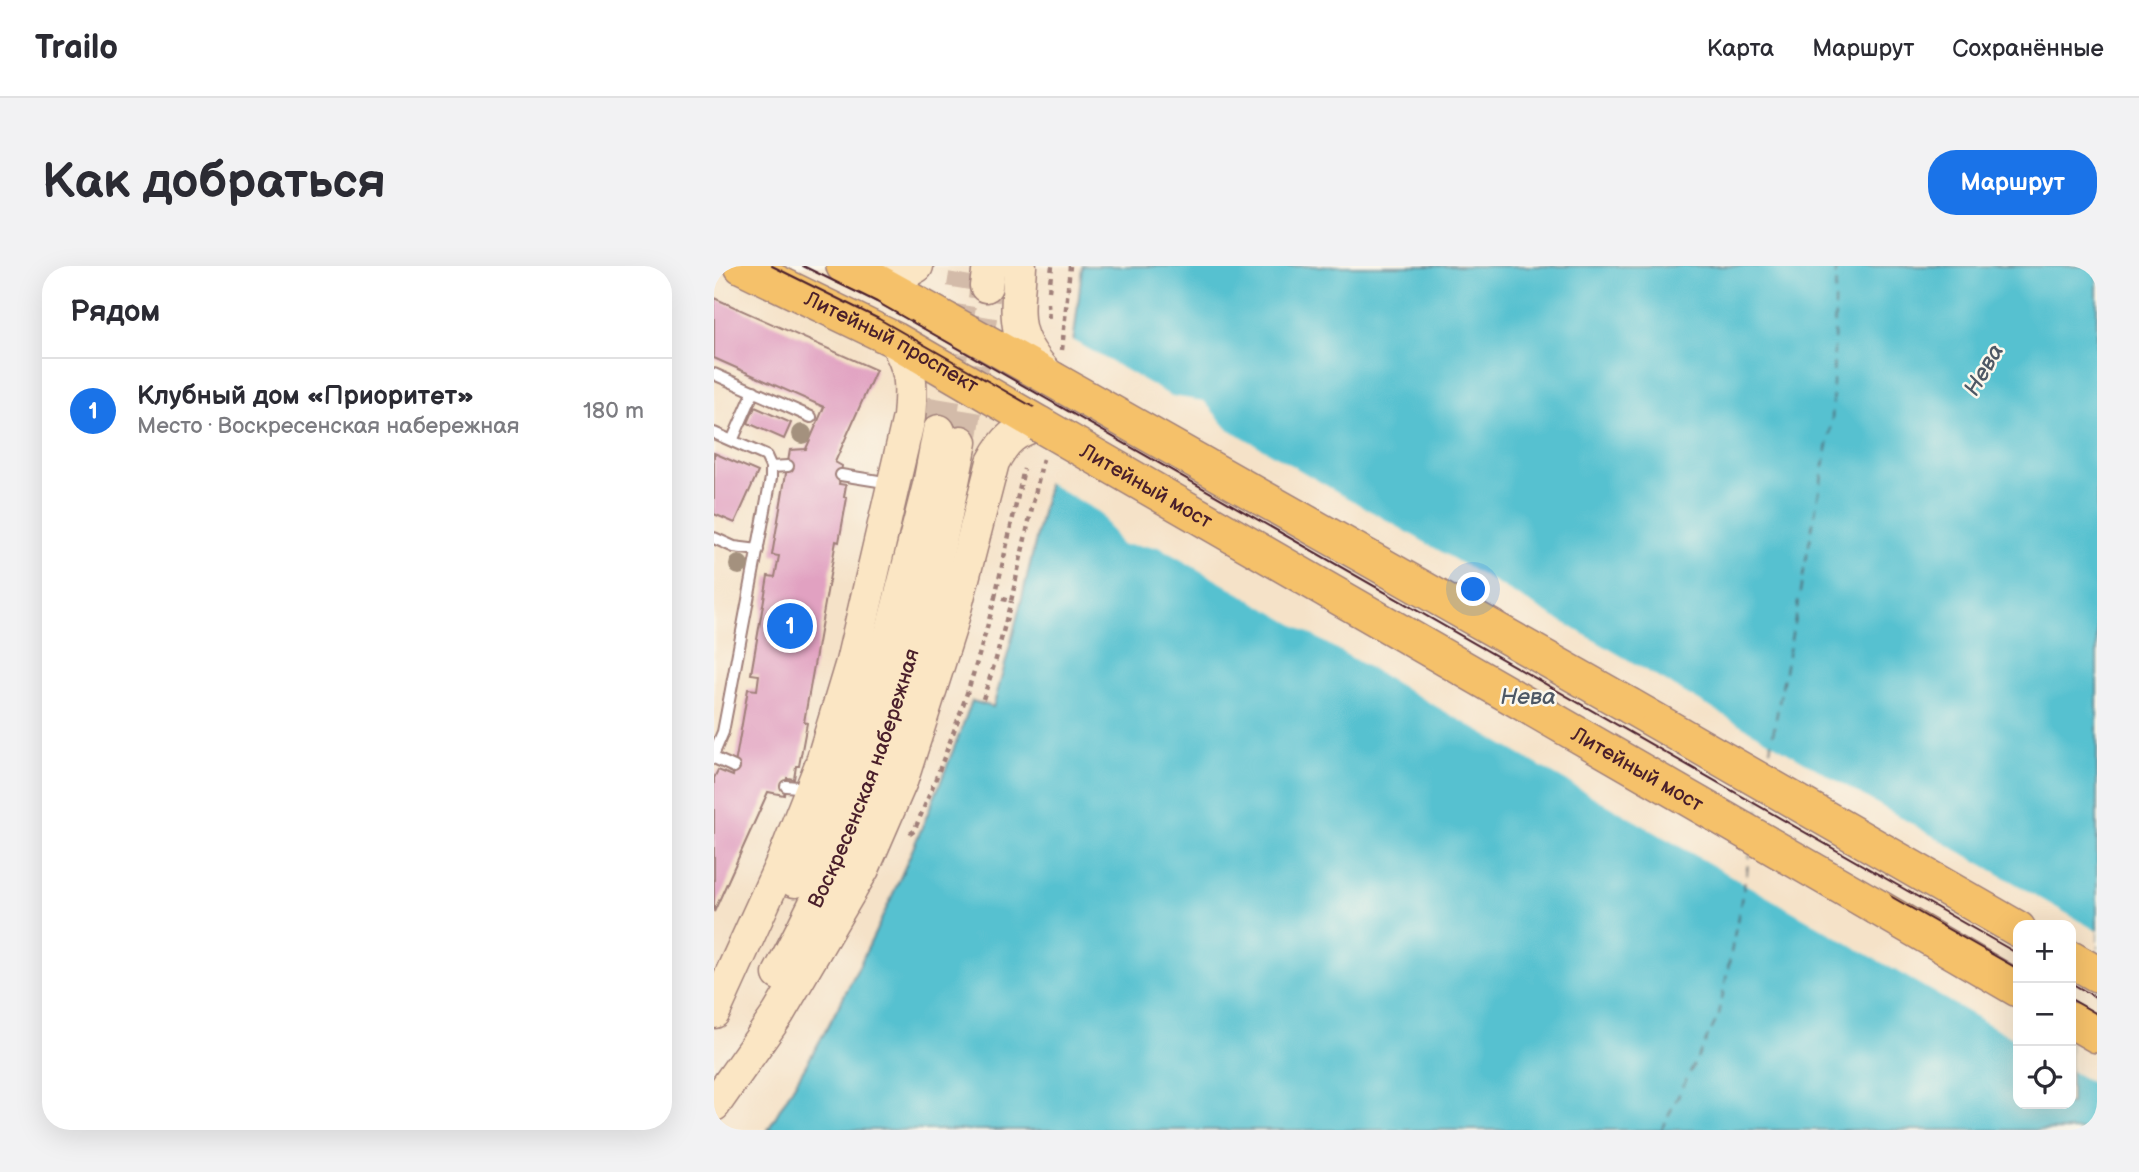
<!DOCTYPE html>
<html lang="ru">
<head>
<meta charset="utf-8">
<style>
  :root { --surface:#fff; --page:#f2f2f3; --text:#2b2b33; --muted:#7c7c81; --line:#e1e1e2; --accent:#1a73e8 }
  body { margin:0; font-family:"Balsamiq Sans",sans-serif; background:var(--page); color:var(--text) }
  .controls { position:absolute; right:21px; bottom:21px; display:grid; overflow:hidden; border-radius:14px; box-shadow:0 7px 28px #0002 }
  .controls button { width:63px; height:63px; display:grid; place-items:center; padding:0; border:0; border-bottom:2px solid var(--line); background:var(--surface); color:var(--text); font:35px sans-serif }
  .you { position:absolute; left:760px; top:324px; width:24px; height:24px; margin:-18px; border:5px solid #fff; border-radius:50%; background:#1a73e8; box-shadow:0 0 0 10px #1a73e833 }
  .badge { display:grid; place-items:center; width:46px; height:46px; border-radius:50%; background:var(--accent); color:#fff; font-size:23px; font-weight:700 }
  .pin { position:absolute; translate:-50% -50%; border:4px solid #fff; box-shadow:0 2px 7px #0006 }
  .list { margin:0; padding:0; list-style:none }
  h2 { display:flex; justify-content:space-between; align-items:center; height:91px; margin:0; padding:0 28px; font-size:30px }
  h2 small { font-size:23px; font-weight:400; color:var(--muted) }
  .list li { display:grid; grid-template-columns:46px 1fr auto; gap:21px; align-items:center; box-sizing:border-box; height:105px; padding:0 28px; border-top:2px solid var(--line) }
  .list b { display:block; font-size:26px; white-space:nowrap }
  .list p { margin:0; font-size:23px; white-space:nowrap; color:var(--muted) }
  .list em { font-size:23px; font-style:normal; color:var(--muted) }
  .icon { flex:none; width:38px; height:38px; fill:none; stroke:currentColor; stroke-width:2; stroke-linecap:round; stroke-linejoin:round }
  .map { position:relative; flex:none; width:1383px; height:864px; overflow:hidden; border-radius:28px }
  header { display:flex; align-items:center; gap:42px; box-sizing:border-box; height:98px; padding:0 35px; background:var(--surface); border-bottom:2px solid var(--line) }
  header strong { font-size:33px }
  nav { display:flex; gap:38px; margin-inline-start:auto; font-size:24px }
  .intro { display:flex; align-items:center; justify-content:space-between; box-sizing:border-box; height:168px; padding:0 42px }
  h1 { margin:0; font-size:49px }
  .button { padding:18px 32px; border-radius:28px; background:var(--accent); color:#fff; font-size:24px; font-weight:700 }
  main { display:flex; gap:42px; padding:0 42px }
  aside { flex:1; background:var(--surface); border-radius:28px; box-shadow:0 7px 28px #0002 }
  .map>svg:first-child { display:block }
  .water { fill:#56c1d0; stroke:#50707e; stroke-width:2; fill-rule:evenodd }
  .pier { fill:#f5e2c8 }
  .lines { fill:none; stroke-linecap:round; stroke-linejoin:round }
  .ferry { stroke:#4e5865; stroke-width:2; stroke-dasharray:9 7; stroke-linecap:butt }
  .building { fill:#e1a1c1 }
  .secondary-tunnel { stroke:#d3bba9; stroke-width:32; stroke-dasharray:32 16; stroke-linecap:butt }
  .service-casing { stroke:#a0807a; stroke-width:14 }
  .secondary-casing { stroke:#a0807a; stroke-width:35 }
  .primary-casing { stroke:#a0807a; stroke-width:38 }
  .path { stroke:#a0807a; stroke-width:4.5; stroke-dasharray:5 5; stroke-linecap:butt }
  .service { stroke:#fff; stroke-width:10 }
  .secondary { stroke:#fbe6c4; stroke-width:32 }
  .primary { stroke:#f5c16b; stroke-width:35 }
  .tram { stroke:#4a1f2b; stroke-width:2 }
  .primary-bridge-casing { stroke:#a0807a; stroke-width:38; stroke-linecap:butt }
  .primary-bridge { stroke:#f5c16b; stroke-width:35 }
  .tree { fill:#a4917e }
  .labels { text-anchor:middle; dominant-baseline:central; stroke-width:5; stroke-linejoin:round; paint-order:stroke }
  .street-label { font-size:21px; fill:#4a1f2b; stroke:#fbf7ec }
  .water-label { font-size:23px; font-style:italic; fill:#4e5865; stroke:#fbf7ec }
</style>
</head>
<body>
<header>
<strong>Trailo</strong>
<nav><a>Карта</a><a>Маршрут</a><a>Сохранённые</a></nav>
</header>
<div class="intro"><h1>Как добраться</h1><a class="button">Маршрут</a></div>
<main>
<aside>
<h2>Рядом<small></small></h2>
<ul class="list">
<li><span class="badge">1</span><div><b>Клубный дом «Приоритет»</b><p>Место · Воскресенская набережная</p></div><em>180 m</em></li>
</ul>
</aside>
<div class="map">
<svg width="1383" height="864" viewBox="0 0 1383 864">
  <rect width="100%" height="100%" fill="#fbf7ec"/>
  <filter id="ink" filterUnits="userSpaceOnUse"><feTurbulence type="fractalNoise" baseFrequency=".0143" numOctaves="2"/><feDisplacementMap in="SourceGraphic" scale="14" xChannelSelector="R" yChannelSelector="G"/><feConvolveMatrix kernelMatrix="1 2 1 2 8 2 1 2 1" color-interpolation-filters="sRGB"/></filter>
  <filter id="wash" filterUnits="userSpaceOnUse"><feTurbulence type="fractalNoise" baseFrequency=".00686" numOctaves="4" result="noise"/><feDisplacementMap in="SourceGraphic" scale="28" xChannelSelector="R" yChannelSelector="G"/><feGaussianBlur stdDeviation="1.57" result="paint"/><feColorMatrix in="noise" values="0 0 0 0 0 0 0 0 0 0 0 0 0 0 0 0 0 1.4 0 .05"/><feComposite in="paint" operator="in"/></filter>
  <g filter="url(#wash)">
    <rect width="100%" height="100%" fill="#f5e2c8"/>
    <path class="water" d="M368,0H1383V864H54C73,830 94,797 113,762C170,657 216,547 258,435L279,441C294,391 306,341 318,290C341,194 359,99 368,0ZM1304,659H1357V838H1304Z"/>
    <path class="pier" d="M357,73L457,130L490,135L513,162L1383,665V820L1357,805V659H1304V775L445,281L407,279L385,246L332,216L346,145Z"/>
    <g class="lines">
      <path class="ferry" d="M1053,500L1118,157L1122,0
        M1043,552L1046,533
        M947,864L1005,749L1036,588"/>
    </g>
    <g id="blocks">
      <path class="building" d="M0,32L162,104L121,196L128,200L125,218L132,219L130,231L133,232L125,276L122,275L90,456L93,457L85,500H82L80,513L73,512L70,529L54,526L0,646V512L4,504L19,510L34,423L43,424L45,409L37,408L54,310L61,311L65,290L58,289L76,184L92,183L110,141L0,92Z
        M41,141L77,157L70,173L34,157Z
        M0,187L44,206L21,257L0,248Z"/>
    </g>
  </g>
  <g filter="url(#ink)">
    <use href="#blocks" fill-opacity="0" stroke="#a0807a" stroke-width="2"/>
    <g class="lines">
      <path class="secondary-tunnel" d="M225,165L251,9
        M247,176L272,20"/>
      <g class="service-casing">
        <path id="service" d="M0,108L97,151
          M0,167L52,190L57,201V212L9,466L0,487
          M18,175L40,125
          M57,201L74,200
          M127,209L177,217
          M0,272L20,281L44,284
          M0,492L20,501
          M72,520L95,522"/>
      </g>
      <g class="secondary-casing">
        <g id="secondary">
          <path d="M306,0C303,52 296,69 335,110"/>
          <path d="M158,13L182,12L203,0"/>
          <path d="M272,20L275,0"/>
          <path d="M81,615L119,539L147,465L178,364L215,219L225,165"/>
          <path id="s1" d="M65,708C93,655 121,600 143,544C191,426 223,301 247,176"/>
          <path d="M0,746L71,590L107,499L138,396L195,151C198,117 198,105 181,74"/>
          <path d="M0,839L64,748L105,678L149,603L188,513L237,359L279,196C292,172 300,166 325,158"/>
        </g>
      </g>
      <g class="primary-casing">
        <g id="primary">
          <path id="s2" d="M28,0L181,74L325,158"/>
          <path d="M130,0L158,13L338,113"/>
          <path d="M916,440L1304,663"/>
          <path d="M1163,641L1304,723"/>
          <path d="M1357,693L1383,708"/>
          <path d="M1357,754L1383,769"/>
        </g>
      </g>
      <path class="path" d="M335,25L338,0
        M334,37L335,56
        M348,84L356,0
        M281,331L310,203
        M269,433L282,393L297,335
        M196,568L200,565C233,489 261,411 281,331L297,335L329,193"/>
      <use href="#service" class="service"/>
      <use href="#secondary" class="secondary"/>
      <use href="#primary" class="primary"/>
      <path class="tram" d="M58,0L165,53L1304,703
        M89,0L163,36L1304,688
        M1357,717L1383,732
        M1357,733L1383,748"/>
      <g class="primary-bridge-casing">
        <g id="primary-bridge">
          <path d="M338,113L916,440"/>
          <path id="s3" d="M325,158L1163,641"/>
        </g>
      </g>
      <use href="#primary-bridge" class="primary-bridge"/>
    </g>
    <g class="tree">
      <circle cx="88" cy="168" r="10"/>
      <circle cx="25" cy="299" r="10"/>
    </g>
  </g>
  <g class="labels">
    <g class="street-label">
      <text stroke="none"><textPath href="#s2" startOffset="168">Литейный проспект</textPath></text>
      <text stroke="none"><textPath href="#s3" startOffset="124">Литейный мост</textPath></text>
      <text stroke="none"><textPath href="#s3" startOffset="691">Литейный мост</textPath></text>
      <text stroke="none"><textPath href="#s1" startOffset="214">Воскресенская набережная</textPath></text>
    </g>
    <g class="water-label">
      <text transform="translate(1270 104) rotate(-60)">Нева</text>
      <text x="814" y="431">Нева</text>
    </g>
  </g>
</svg>
<div class="controls">
<button>+</button>
<button>−</button>
<button><svg class="icon" aria-label="locate" viewBox="0 0 24 24"><circle cx="12" cy="12" r="6"/><path d="M12 2v4M12 18v4M2 12h4M18 12h4"/></svg></button>
</div>
<div class="you"></div>
<div class="pin badge" style="left:76px;top:360px">1</div>
</div>
</main>
</body>
</html>
